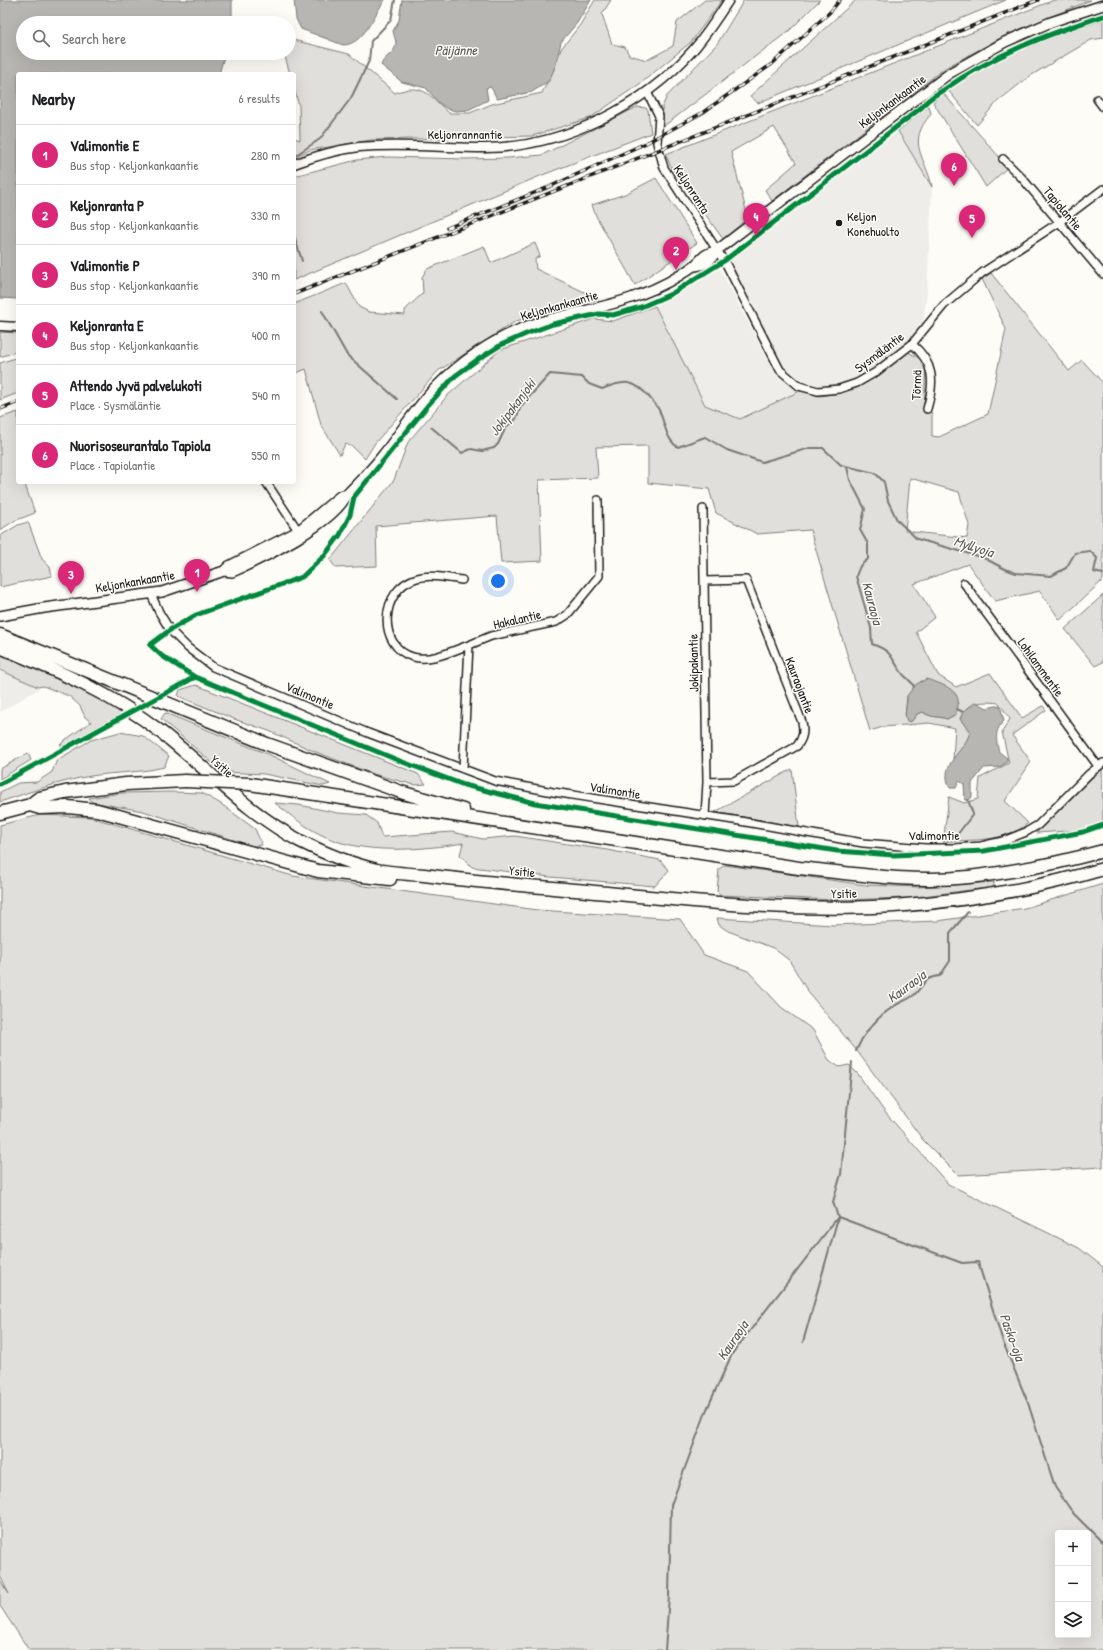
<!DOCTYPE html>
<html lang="en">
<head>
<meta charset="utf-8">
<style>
  :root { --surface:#fff; --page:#f2f2f2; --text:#202124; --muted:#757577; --line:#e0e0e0; --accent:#db2777 }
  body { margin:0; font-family:"Patrick Hand",sans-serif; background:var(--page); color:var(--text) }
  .controls { position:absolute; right:12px; bottom:12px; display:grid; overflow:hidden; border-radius:4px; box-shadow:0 4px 16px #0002 }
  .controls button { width:36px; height:36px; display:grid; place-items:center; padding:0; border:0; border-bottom:1px solid var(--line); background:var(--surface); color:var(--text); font:20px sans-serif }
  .you { position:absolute; left:498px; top:581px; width:14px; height:14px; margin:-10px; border:3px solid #fff; border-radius:50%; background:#1a73e8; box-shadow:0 0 0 6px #1a73e833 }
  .badge { display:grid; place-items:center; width:26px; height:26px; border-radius:50%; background:var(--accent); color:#fff; font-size:13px; font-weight:700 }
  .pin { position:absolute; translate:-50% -33px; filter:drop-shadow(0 1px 2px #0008) }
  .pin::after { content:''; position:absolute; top:21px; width:14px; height:12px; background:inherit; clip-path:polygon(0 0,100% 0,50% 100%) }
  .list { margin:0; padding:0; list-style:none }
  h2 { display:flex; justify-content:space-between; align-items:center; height:52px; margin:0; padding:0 16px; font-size:17px }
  h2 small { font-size:13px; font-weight:400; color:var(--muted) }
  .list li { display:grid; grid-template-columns:26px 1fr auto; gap:12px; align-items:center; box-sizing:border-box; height:60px; padding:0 16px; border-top:1px solid var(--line) }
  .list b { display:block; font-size:15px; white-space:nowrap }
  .list p { margin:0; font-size:13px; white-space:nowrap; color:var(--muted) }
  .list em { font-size:13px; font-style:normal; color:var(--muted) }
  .icon { flex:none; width:22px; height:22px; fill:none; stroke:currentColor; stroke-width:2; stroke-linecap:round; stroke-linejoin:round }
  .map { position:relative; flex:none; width:1103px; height:1650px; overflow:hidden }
  .search { position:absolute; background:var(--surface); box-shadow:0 4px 16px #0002; left:16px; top:16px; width:280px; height:44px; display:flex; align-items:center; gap:10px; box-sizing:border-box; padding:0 14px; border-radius:22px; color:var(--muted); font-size:15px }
  .panel { position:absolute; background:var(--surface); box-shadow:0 4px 16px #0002; left:16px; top:72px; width:280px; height:412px; border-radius:4px }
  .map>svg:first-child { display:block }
  .built { fill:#eeede9 }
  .green { fill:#e0dfdb; stroke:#7e7e7c; fill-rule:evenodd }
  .water { fill:#b7b6b2; stroke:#797876 }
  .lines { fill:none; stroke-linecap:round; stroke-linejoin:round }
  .stream { stroke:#797876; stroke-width:2 }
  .minor-casing { stroke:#1c1c1c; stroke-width:10 }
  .tertiary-casing { stroke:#1c1c1c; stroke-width:11 }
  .secondary-casing { stroke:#1c1c1c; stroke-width:12 }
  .motorway-casing { stroke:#1c1c1c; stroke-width:15 }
  .minor { stroke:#fdfcf7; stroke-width:7 }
  .tertiary { stroke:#fdfcf7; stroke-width:8 }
  .secondary { stroke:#fdfcf7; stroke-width:9 }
  .motorway { stroke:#fdfcf7; stroke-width:12 }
  .rail-casing { stroke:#1c1c1c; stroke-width:3.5 }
  .rail { stroke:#fdfcf7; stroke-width:2; stroke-dasharray:6; stroke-linecap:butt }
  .motorway-bridge-casing { stroke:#1c1c1c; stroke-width:15; stroke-linecap:butt }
  .motorway-bridge { stroke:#fdfcf7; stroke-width:12 }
  .cycleway-casing { stroke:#fdfcf7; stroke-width:8 }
  .cycleway { stroke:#00873e; stroke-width:5 }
  .poi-dot { fill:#1c1c1c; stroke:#fdfcf7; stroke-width:1.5 }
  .labels { text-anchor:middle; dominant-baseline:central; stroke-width:3; stroke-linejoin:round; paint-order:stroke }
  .street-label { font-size:13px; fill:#1c1c1c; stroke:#fdfcf7 }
  .poi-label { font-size:13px; fill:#1c1c1c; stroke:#fdfcf7; text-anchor:start }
  .water-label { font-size:14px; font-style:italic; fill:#5a5a58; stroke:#fdfcf7 }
</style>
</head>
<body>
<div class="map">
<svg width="1103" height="1650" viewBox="0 0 1103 1650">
  <rect width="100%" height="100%" fill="#fdfcf7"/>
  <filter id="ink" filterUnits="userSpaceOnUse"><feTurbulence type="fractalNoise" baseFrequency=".025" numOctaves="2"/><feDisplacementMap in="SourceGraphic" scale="8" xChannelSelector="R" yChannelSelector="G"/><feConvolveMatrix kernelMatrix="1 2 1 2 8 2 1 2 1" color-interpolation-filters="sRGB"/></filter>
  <g filter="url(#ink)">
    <path class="built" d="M898,131L932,187L927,293L923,322L909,341L874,368L855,379L838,386L817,387L801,383L783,367L729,261Z
      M720,269L775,373L800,391L740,419L705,405L655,306Z
      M0,670L31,683L38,687L37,690L0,712Z"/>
    <path class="green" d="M595,0H611L602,14L612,44L625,47L629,55L647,60L673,46L677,22L705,0H722L691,42L641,83L590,118L532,136L371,140L310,150L294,157V138L300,140L299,106L294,88V74H290L284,53H289V39L349,54L395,93C423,82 429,95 449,113H470L492,104L542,93L555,67L561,49L580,25Z
      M744,0H820L790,30L664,126L662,107L667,96L717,44Z
      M856,0H1006L758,103L750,96Z
      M1054,0H1091L1006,35L945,68L772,201L765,190L796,163L774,127L731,152L748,218L723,239L670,165L666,154Z
      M1103,20V38L1091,40L1030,76L998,101L977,125L947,89C996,59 1048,37 1103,20Z
      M943,93L1008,167L986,187L933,102Z
      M929,106L931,114C905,144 926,156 932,187L898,131Z
      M637,107L646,108L648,110L651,133L540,176L294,280V176L357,160L387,157L465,159L508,158L542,155Z
      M656,178L697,243L635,285L596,216L592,205L625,194Z
      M535,243L540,256L535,259L536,269L599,299L516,321L438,371L375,443L365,459L353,447L345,444L340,455L321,425L306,369L294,374V304L346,283L359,307L369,312L405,315V310L423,293L422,277L427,269L484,246L491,263Z
      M991,273L1069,371L1082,360L1103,383V580L1060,620L1040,591L995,601L968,564L914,584L935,617L916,632L938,675L956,687L990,673L1022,718L1043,706L1046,710L1012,735L1031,762L1005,801L1028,823C1006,843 970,839 943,842L949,797L964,803L978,799L980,778L1009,763L1002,732L1010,719L999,703C982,701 968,701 960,719L970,732L967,742L953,759L955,728L929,723L883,727L870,731L810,530L757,534L716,513L709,489L648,483V446L596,447L598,478L539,480L542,561L501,563L497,516L376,526L377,566L336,568L330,560L394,480L408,442L448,395L500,350L594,319L613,321L655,306L705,405L740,419L800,391L819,396L840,393L860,386L908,352L921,359L926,365L924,411L932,413V436L939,437L988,414L1006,329L982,279ZM910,478L959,492L969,525L967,538L905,531ZM921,681L958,701L956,714L947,719C939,716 930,718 923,712L917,714L911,722L905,716L907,696Z
      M0,332L18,333V351L0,357Z
      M18,357V393L0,400V363Z
      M18,412V445L16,447L18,482H24L35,513L14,521L0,530V418Z
      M28,522L42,559L50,567L52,576L0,587V536L18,525Z
      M1103,595V662L1095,666L1065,629Z
      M0,654C42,670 85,688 122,713L64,745H60L65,740L91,722L85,717L80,706L69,696L43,686L38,687L0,670Z
      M196,685L418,774L426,784L415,785L373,774L316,752L269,731L234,719L178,696L180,690Z
      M165,713L270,755L330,784L323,786L264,774L223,772L161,719Z
      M120,732L143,736L169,756L164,767C140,773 116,772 91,776C60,781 30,792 0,802V792L18,783L37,782L52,772L57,760L91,740Z
      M28,753L31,760L0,779V769Z
      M1102,768L1103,822L1082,830L1036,833Z
      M792,769L799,827L715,812Z
      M172,792L202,793L221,804L255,829L262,845L253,846L143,811L92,802L89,798L121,793Z
      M275,803L299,805L338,813L366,815L377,823L382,837L452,832L483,839L515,836L607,850L660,860L669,870L655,886L550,877L472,867L460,855L463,843C422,850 362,855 324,836C306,828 290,815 275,803Z
      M40,815L90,817L293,876L537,910L680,919L704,955L748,971L781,1007L813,1030L829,1060L839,1067L849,1065L858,1074L884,1111L948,1184L1079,1248L1103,1267V1650H29L0,1606V1581L9,1594L0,1576V825ZM1058,1533H1088V1635H1058Z
      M725,865L865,885L918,887L994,882V887L907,898L834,900L720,895L717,891L719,869Z
      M1103,884V1167L958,1175L923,1140L857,1051L808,992L789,960L773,948L728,931L719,925L717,918L833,925L938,921L1025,908Z"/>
    <path class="water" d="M0,0H232V15L230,23H23V53H225L219,74H18V299L0,298Z
      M294,0H385C374,14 364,45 343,45L301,29L296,19Z
      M402,0H591L577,23L561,42L555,67L549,81L532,92L497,99L491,87L486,88L488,100L468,110L456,111L448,109L440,104L426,88L402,82L381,65C384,56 395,54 396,44C396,40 394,36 393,31L399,20Z
      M926,679C936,682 957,688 958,700C959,704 957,710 956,714L947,719C939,716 930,718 923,712L917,714L911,722L907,721C903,713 908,704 907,696L915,685Z
      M976,702L987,708L1000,705L1004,721C994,730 996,740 999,752L1007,758V762L1000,767L984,768L972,783V797L969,800H965L964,784L959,781L956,788H950C938,764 964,753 970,732L960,719L963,712Z"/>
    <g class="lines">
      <path class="stream" d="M296,155L320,139L351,98L369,61L371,41L391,20L395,0
        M294,217V226
        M294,235L302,261
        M322,311L347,355L397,399
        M431,427L462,453L471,449L482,451L494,448L498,444L506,427L516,419L521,406L550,374L582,377L589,384L602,389C624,380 634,379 650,398C653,402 657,406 659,410C665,423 666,440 678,447L705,437L727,450L762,462L810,448H823L841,465L875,473L884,482L888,501L897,520L917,539L984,558L1005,569L1016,573L1051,576L1066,568L1075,553L1090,551L1097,558L1094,572L1103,574
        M847,467L850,480L865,509L860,530L868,544V559L860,566L856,576L871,628L872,644C894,652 889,656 902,673C906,679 911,679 914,687
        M957,709L963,712
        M957,835L973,814L968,800
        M856,1051C864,1032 876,1018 893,1007C899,1002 908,1000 914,995C925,985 922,978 940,976L950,961V933L968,912
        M838,1217L962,1263L978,1262L1003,1342L1028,1403L1055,1487L1073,1513L1103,1543
        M838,1217L833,1202L841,1174L852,1062
        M803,1342L838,1218
        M665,1650L669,1596L671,1505L707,1409L732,1354L838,1217"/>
      <g class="minor-casing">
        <path id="minor" d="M647,92L659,116L657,143L664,168L726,264L780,370L799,386L818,391L839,389L857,383L876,372L912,344L944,305L982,273L1058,223L1103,189
          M1097,99L1103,107
          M1003,159L1022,178L1103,274
          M912,344C934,363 935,381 927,409
          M266,482L301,535
          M703,509L707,782L705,816
          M462,580C448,578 431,574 417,578C379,589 377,647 413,657C431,662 452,651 469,645
          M704,581L746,580L802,722C804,732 803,738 797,746L734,781L707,782
          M964,583L1098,766
          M151,594L159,612L170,630L188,648L213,667L368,733L495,781L553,792L740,821L863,843L925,848H955L981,846L1003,841L1026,832L1038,825L1089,774L1103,763
          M463,769L469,645L491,636L556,622L567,615L599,576L598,500"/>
      </g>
      <g class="tertiary-casing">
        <path id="tertiary" d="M294,164C315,156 336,150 359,147C401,143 443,148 486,148C563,147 643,107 694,49C707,34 718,17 729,0
          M0,326L18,327"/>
      </g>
      <g class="secondary-casing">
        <path id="secondary" d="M695,266C705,265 712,260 716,251L950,73L1005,42L1051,22L1103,5
          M224,571L229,566L298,531L340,496L347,494C359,482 371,470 382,456C400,434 415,408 436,387C460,362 492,340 525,327C562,313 602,310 639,295C658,288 676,279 692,267C702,261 701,254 716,251
          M0,616L44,608L162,592L224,571L232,572C260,560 337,522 347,494"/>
      </g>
      <g class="motorway-casing">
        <path id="motorway" d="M0,635L267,744L404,793L463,810
          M0,647C58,671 111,693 161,732C208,769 247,813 300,841C324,853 351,864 377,870C392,873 409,874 424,875C467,881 510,884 553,888C666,898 781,913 894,906C965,901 1035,889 1103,869
          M250,784L799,868C855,874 912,883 969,877C1014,872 1059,863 1103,851
          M30,805L40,808L68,807L97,810L318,871L390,879
          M0,813L30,805L39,798L65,792L126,784L185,781"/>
      </g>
      <use href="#minor" class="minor"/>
      <use href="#tertiary" class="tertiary"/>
      <use href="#secondary" class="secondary"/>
      <use href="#motorway" class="motorway"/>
      <g class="rail-casing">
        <path id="rail" d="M447,228L549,187L646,143L702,113L772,64L830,12L840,0
          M294,294L1038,0
          M0,409L18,402"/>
      </g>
      <use href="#rail" class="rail"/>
      <g class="motorway-bridge-casing">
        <path id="motorway-bridge" d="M185,781L250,784"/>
      </g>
      <use href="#motorway-bridge" class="motorway-bridge"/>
      <g class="cycleway-casing">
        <path id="cycleway" d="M1103,16C1048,34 993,55 945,89C936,95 929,97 922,107L724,261L671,294L641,307L613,315L599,314L553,324L526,334L501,345L477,360L455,376L428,405L354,497L350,515L340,535L324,556L302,577L196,615L170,630L150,645L162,656L195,677L400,761L464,785L535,803L837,851L894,855L984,851L1083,832L1103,825
          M0,784L195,677"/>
      </g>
      <use href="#cycleway" class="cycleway"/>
    </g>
  </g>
  <circle class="poi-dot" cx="839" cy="223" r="4"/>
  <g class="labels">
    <g class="street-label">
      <text transform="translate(892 101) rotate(-37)">Keljonkankaantie</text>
      <text x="465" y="134">Keljonrannantie</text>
      <text transform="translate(692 189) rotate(57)">Keljonranta</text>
      <text transform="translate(1063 208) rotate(50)">Tapiolantie</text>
      <text transform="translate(559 305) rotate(-16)">Keljonkankaantie</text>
      <text transform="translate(879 352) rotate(-37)">Sysmäläntie</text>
      <text transform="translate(916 385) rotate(-88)">Törmä</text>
      <text transform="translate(135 581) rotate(-10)">Keljonkankaantie</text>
      <text transform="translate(517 619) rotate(-13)">Hakalantie</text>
      <text transform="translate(693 663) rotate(-91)">Jokipakantie</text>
      <text transform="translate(1041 667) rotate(54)">Lohilammentie</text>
      <text transform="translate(800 685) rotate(69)">Kauraojantie</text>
      <text transform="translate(310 695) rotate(23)">Valimontie</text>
      <text transform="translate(222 766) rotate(42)">Ysitie</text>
      <text transform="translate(615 790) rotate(9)">Valimontie</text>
      <text x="934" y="835">Valimontie</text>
      <text transform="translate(522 871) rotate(5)">Ysitie</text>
      <text transform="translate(844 893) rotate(-1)">Ysitie</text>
    </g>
    <g class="poi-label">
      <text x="847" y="216">Keljon<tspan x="847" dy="15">Konehuolto</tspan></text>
    </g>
    <g class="water-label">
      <text x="456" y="49">Päijänne</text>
      <text transform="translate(512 407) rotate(-53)">Jokipakanjoki</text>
      <text transform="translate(974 546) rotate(18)">Myllyoja</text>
      <text transform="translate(873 603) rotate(75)">Kauraoja</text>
      <text transform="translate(906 986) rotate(-37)">Kauraoja</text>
      <text transform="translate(1013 1337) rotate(70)">Pasko-oja</text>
      <text transform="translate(732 1340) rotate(-56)">Kauraoja</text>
    </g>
  </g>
</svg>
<div class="controls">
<button>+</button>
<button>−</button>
<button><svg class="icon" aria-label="layers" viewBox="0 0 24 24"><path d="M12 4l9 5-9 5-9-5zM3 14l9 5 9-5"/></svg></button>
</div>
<div class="you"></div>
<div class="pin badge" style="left:197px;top:592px">1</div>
<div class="pin badge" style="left:676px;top:270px">2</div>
<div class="pin badge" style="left:71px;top:594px">3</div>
<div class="pin badge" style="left:756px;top:236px">4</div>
<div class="pin badge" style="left:972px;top:238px">5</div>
<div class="pin badge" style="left:954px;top:186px">6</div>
<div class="search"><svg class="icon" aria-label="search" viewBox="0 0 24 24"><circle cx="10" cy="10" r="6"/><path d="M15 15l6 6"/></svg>Search here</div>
<section class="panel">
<h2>Nearby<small>6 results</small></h2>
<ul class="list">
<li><span class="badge">1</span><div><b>Valimontie E</b><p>Bus stop · Keljonkankaantie</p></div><em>280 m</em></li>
<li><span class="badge">2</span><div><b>Keljonranta P</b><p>Bus stop · Keljonkankaantie</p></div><em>330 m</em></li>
<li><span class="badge">3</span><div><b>Valimontie P</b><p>Bus stop · Keljonkankaantie</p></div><em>390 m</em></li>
<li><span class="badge">4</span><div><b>Keljonranta E</b><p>Bus stop · Keljonkankaantie</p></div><em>400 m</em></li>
<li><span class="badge">5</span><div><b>Attendo Jyvä palvelukoti</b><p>Place · Sysmäläntie</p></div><em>540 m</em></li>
<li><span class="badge">6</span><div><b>Nuorisoseurantalo Tapiola</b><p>Place · Tapiolantie</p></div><em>550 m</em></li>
</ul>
</section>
</div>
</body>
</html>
